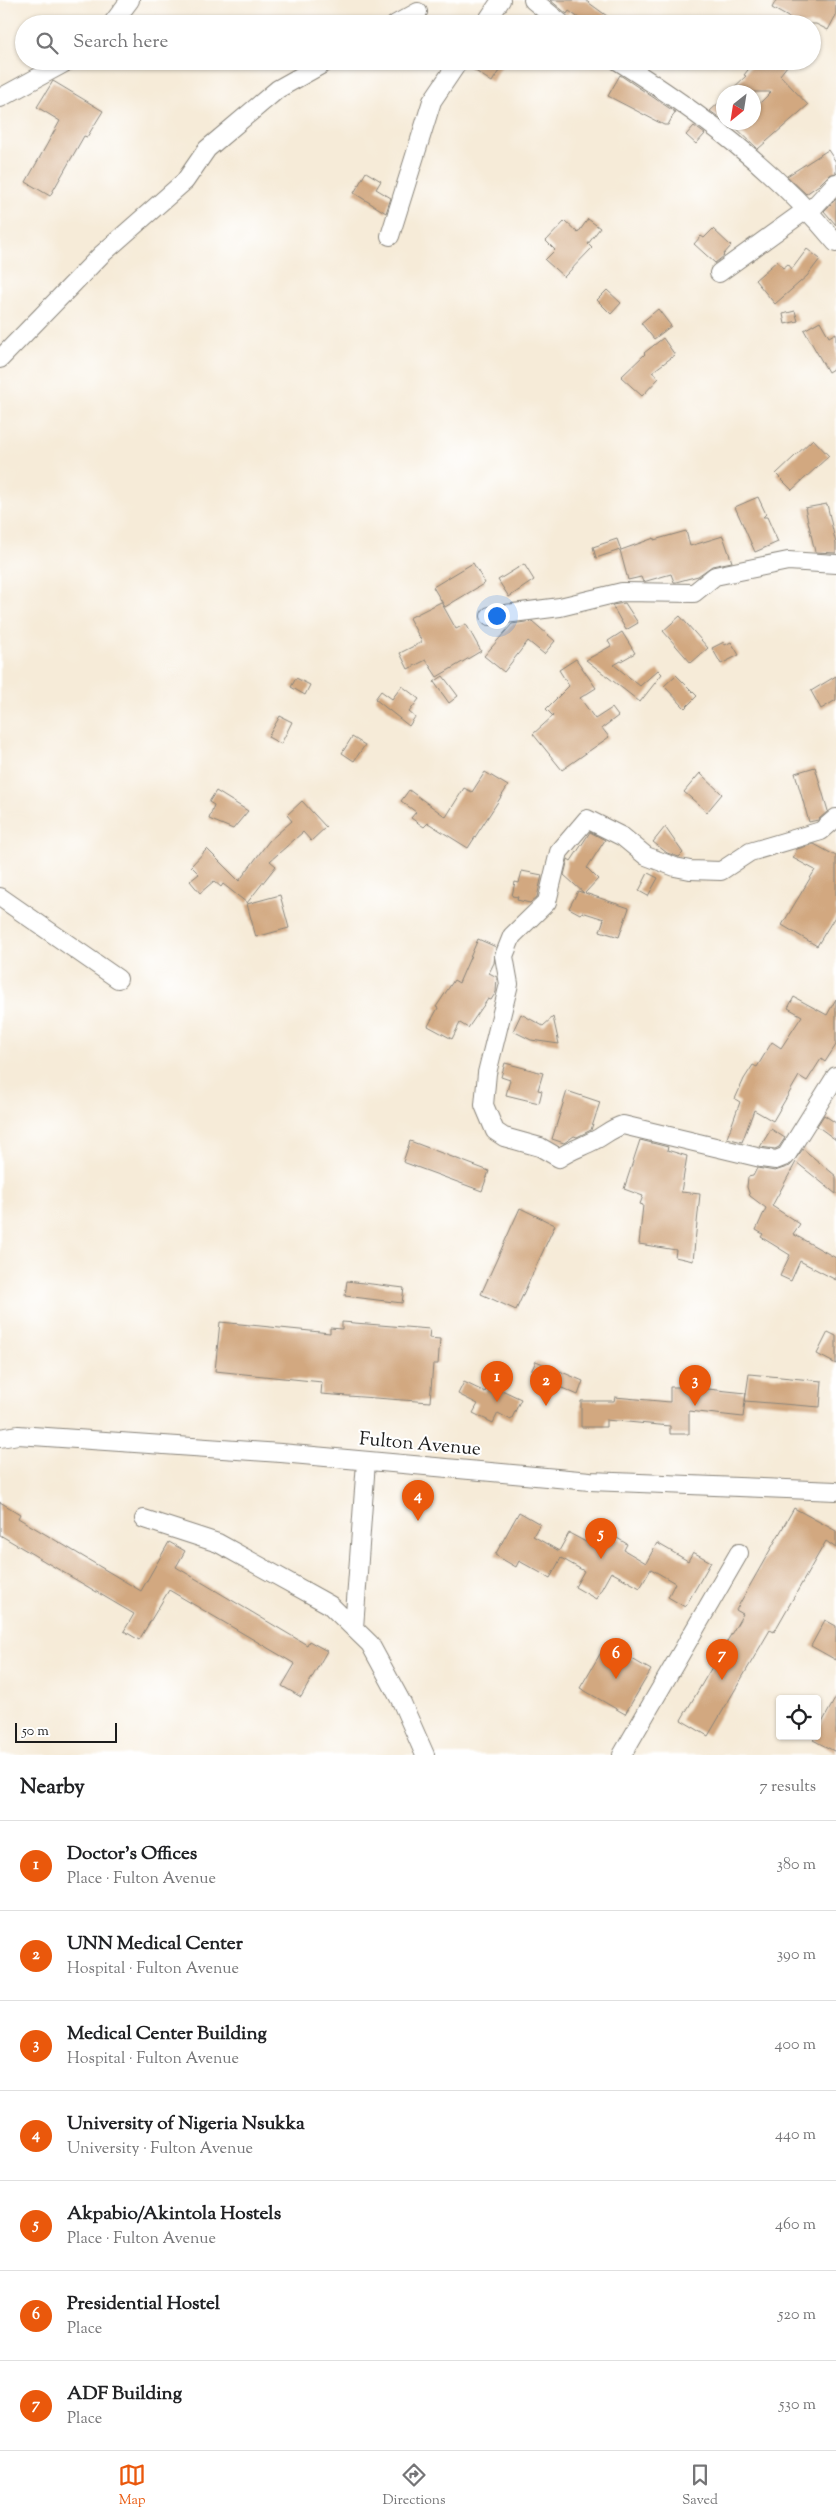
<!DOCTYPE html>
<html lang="en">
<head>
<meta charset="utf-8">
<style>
  :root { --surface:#fff; --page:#f6f6f6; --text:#202124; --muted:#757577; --line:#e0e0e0; --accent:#ea580c }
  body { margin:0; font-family:"Sorts Mill Goudy",serif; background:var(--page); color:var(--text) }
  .controls { position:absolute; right:15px; bottom:15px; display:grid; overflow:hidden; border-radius:5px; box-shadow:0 1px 4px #0004 }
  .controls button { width:45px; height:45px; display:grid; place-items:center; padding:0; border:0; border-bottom:1px solid var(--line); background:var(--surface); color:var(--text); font:25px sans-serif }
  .compass { position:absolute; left:716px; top:85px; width:45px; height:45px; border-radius:50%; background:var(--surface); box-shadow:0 1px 4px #0004; rotate:210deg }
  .scale { position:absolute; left:15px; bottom:12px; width:102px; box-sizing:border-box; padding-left:5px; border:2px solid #1c1c1c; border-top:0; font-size:14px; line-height:18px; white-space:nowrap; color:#1c1c1c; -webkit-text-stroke:4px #fff; paint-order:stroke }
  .you { position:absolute; left:496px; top:615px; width:18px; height:18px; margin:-12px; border:4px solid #fff; border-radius:50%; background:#1a73e8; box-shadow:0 0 0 8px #1a73e833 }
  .badge { display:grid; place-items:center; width:32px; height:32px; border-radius:50%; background:var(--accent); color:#fff; font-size:16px; font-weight:700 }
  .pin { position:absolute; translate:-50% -41px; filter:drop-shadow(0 1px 2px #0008) }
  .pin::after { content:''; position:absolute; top:26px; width:18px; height:15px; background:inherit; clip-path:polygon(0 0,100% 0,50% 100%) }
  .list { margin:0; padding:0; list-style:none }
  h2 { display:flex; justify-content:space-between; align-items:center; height:65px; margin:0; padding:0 20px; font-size:21px }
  h2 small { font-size:16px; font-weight:400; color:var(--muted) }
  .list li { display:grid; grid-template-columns:32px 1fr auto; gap:15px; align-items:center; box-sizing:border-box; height:90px; padding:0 20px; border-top:1px solid var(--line) }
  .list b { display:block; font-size:19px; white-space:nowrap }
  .list p { margin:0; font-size:16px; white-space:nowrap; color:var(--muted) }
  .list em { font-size:16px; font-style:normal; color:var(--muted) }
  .icon { flex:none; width:28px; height:28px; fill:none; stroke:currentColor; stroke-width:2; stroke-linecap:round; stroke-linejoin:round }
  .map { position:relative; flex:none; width:836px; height:1755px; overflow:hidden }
  .search { position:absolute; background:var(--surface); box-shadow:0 1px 4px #0004; left:15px; right:15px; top:15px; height:55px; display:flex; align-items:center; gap:12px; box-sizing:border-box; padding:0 18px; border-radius:28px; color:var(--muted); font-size:19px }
  .sheet { height:695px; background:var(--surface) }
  nav { display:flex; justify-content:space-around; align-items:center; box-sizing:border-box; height:70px; border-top:1px solid var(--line); background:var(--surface); font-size:14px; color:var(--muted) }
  nav a { display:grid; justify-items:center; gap:2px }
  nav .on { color:var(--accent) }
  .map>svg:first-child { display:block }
  .building { fill:#d2a880 }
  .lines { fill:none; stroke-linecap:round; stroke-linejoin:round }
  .minor-casing { stroke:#89847a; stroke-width:20 }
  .minor { stroke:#fff; stroke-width:18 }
  .labels { text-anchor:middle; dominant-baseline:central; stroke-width:4; stroke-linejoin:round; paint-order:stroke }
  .street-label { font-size:19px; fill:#1c1c1c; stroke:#fff }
</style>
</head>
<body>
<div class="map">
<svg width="836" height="1755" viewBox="0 0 836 1755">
  <rect width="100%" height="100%" fill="#fff"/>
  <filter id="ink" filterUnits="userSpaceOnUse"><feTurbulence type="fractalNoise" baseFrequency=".02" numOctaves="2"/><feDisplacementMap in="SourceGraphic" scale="10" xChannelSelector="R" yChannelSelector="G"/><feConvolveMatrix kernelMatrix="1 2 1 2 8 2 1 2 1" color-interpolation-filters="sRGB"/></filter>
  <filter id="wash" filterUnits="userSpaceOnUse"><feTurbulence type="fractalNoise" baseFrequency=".0096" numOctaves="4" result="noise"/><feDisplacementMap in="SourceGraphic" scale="20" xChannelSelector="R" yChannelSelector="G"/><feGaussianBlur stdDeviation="1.12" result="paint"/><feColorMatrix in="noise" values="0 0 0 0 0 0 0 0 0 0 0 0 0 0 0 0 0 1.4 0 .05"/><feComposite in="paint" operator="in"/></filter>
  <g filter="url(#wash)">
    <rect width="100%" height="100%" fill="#f6ebd8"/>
    <g id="blocks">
      <path class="building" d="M550,0H585L618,24H587L569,11L567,14Z
        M776,0H836V15L828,30L816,24H786L790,18L772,8Z
        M470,61H505L492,82L468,66Z
        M755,61H791L780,75L808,105L758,149L730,122H754V109L771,92H729L746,76L744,75Z
        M620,75L675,112L668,125H664L608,96Z
        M53,81L103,111L87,137L84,136L50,196L26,182L60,121L37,107Z
        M724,98V121L710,111Z
        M694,126L705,134L696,144L686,135Z
        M828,150L836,162V173L829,175L819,185L806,194L787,176Z
        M366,172L381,181L376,189L391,198L386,213L354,193Z
        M836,199V225L824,211Z
        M588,219L600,228L588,244L592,248L564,277L545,260L555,250L546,241L565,221L578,233Z
        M713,229L731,246L723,255L724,256L715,263L694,244L701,236L704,238Z
        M807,249L820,259L807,276L775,304L755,280L777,261L783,268L788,264L792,269Z
        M607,290L621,303L611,314L597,300Z
        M658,309L671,326L654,339L641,323Z
        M795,311L798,321L785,324L783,314Z
        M820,321L829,337L836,333V367L828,372L804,330Z
        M663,338L675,355L652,372L659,378L642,396L621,377L645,354L644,353Z
        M813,439L829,456L792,490L776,474Z
        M758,497L766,514L763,517H767L778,542L755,552L735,507Z
        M827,504L836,544V553L815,552L805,508Z
        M686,531L690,546L723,536L732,562L712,566L698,576L676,582H674L671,574L643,582L641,577L628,580L620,550L596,558L593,547L617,539L621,550L654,538V540Z
        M473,563L485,583L445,607L433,587Z
        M524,564L534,580L509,597L498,580Z
        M441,602L456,629L466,624L481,651L437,677L426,660L408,669L400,653L422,642L409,618Z
        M625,603L638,623L626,630L612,605Z
        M680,616L708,648L691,663L663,631Z
        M532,621L555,641L544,654L528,641L504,672L484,656L512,624Z
        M622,632L635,653L614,665L640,686L658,670L662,674L640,702L586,660L611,646L608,641Z
        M724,642L725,645L731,642L739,655L721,664L712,648Z
        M576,659L596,688L580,698L595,719L612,708L618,716L602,728L609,737L562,770L533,734L553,716L546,709L569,686L559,670Z
        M676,675L697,696L685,708L664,686Z
        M443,676L458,696L449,703L434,682Z
        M836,676V700L821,709L811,691Z
        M296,678L310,685L305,695L291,687Z
        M402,686L419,699L409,712L415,717L409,726L375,699L381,691L392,699Z
        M280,716L292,722L281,744L268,737Z
        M352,737L365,745L354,761L342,753Z
        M815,767L828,811L818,820L809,822L795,773Z
        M485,772L508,786L468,848L428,823L424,827L411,818L416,812L401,801L409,790L446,817L464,788L472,792Z
        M700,773L722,794L707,812L684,792Z
        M216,791L248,811L233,829L209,819L214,805L209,802Z
        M302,801L326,827L311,841L303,832L270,861L276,866L247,903L223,884L221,887L214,881L200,893L190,881L199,874L191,866L207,849L239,881L269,841L292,821L287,815Z
        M665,827L683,853L679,857L667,853L653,842Z
        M590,832L605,840L587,868L598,879L585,893L629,908L619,937L600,931L604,919L582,912L580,914L569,908L578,891L584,893L564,875L568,859L571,861Z
        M814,844L836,856V915L817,946L782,925L815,870L793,858L797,849Z
        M522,871L542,875L537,897L530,903L517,900L518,897L512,896L515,882L519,883Z
        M648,873L658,878L648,896L639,891Z
        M280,895L289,928L256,937L247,904Z
        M478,939L496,947L494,963L489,973L497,977L496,992L491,1000L488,999L468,1028L460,1023L452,1039L428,1026L438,1008L436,1007L454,980L459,983Z
        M794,997L827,1015L836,999V1045L825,1062L821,1059L807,1081L799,1076L773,1121L754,1110L742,1142L727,1138L740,1102L735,1099L744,1079L753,1065L757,1067L772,1042L781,1048L802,1016L788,1008Z
        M521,1014L543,1026L553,1017L559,1044L531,1040L513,1031Z
        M505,1063L543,1073L538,1090L542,1091L539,1103L506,1095L510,1080L501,1077Z
        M567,1091L600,1102L591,1130L577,1137L574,1136L564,1143L552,1139Z
        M824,1115L836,1123V1140L817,1126Z
        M771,1129L785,1138L779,1147L775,1149L760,1147Z
        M640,1140L668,1147L667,1150L687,1156L681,1192L700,1194L693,1261L675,1257L676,1250L639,1244L643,1205L640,1204L643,1196L624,1189Z
        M410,1141L489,1171L482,1191L403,1162Z
        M803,1149L836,1176V1194L796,1162L772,1206L800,1224L793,1234L836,1258V1280L800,1261L791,1281L780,1276L790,1255L761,1237L763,1234L756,1230L766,1208L750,1196L747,1187L748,1177L753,1176L757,1168L775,1171L790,1166Z
        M520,1208L555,1225L516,1310L481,1294Z
        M347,1281L404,1288L402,1303L345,1296Z
        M220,1322L330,1333V1328L342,1329V1322L430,1329L429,1338L440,1339L438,1364H433L430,1402L321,1394L322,1382L215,1371Z
        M828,1332L836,1336V1364L817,1354Z
        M536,1361L583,1381L578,1395L530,1374Z
        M749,1374L822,1381L820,1407L745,1401Z
        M464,1382L485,1392L489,1384L521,1399L511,1420L498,1413L493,1423L473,1413L478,1404L458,1394Z
        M670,1387H689L746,1393L743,1417L689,1411V1434H670V1426L606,1420V1427H581V1401H614L615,1397L670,1402Z
        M0,1502L20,1514L18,1518L141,1591L169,1542L185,1551L176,1567L307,1645L309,1641L327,1651L301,1697L282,1686L295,1664L169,1590L139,1640L124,1631L134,1614L0,1535Z
        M794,1508L836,1531V1548L826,1541L774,1632L770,1630L708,1736L681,1720L743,1614L736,1610Z
        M519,1512L540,1524L533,1536L559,1551L569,1533L597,1548L607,1532L627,1544L624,1550L646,1563L657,1543L688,1561L693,1552L711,1562L685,1607L668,1597L675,1583L651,1569L640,1588L611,1572L596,1599L575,1587L584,1571L561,1558L550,1578L519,1561L516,1567L495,1555Z
        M825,1620L836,1626V1660L811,1646Z
        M606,1644L651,1670L625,1714L580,1688Z
        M836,1697V1752L813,1740L817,1736V1732Z"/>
    </g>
  </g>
  <g filter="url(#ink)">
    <use href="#blocks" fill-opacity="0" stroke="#89847a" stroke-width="1"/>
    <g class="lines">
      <g class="minor-casing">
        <path id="minor" d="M533,0L562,24
          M112,24L130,0
          M396,24L418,12
          M485,24L501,0
          M618,61C699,112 775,169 836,243
          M0,98L68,61
          M390,236L432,101L459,61
          M719,273L806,210L809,212L836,183
          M0,359L101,255L185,181L207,149L278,89L328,61
          M490,616L560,607L622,592L694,593L715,576L788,561L836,564
          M836,818L821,831L750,852L721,871L690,870L675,867L646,856L623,837L587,819L559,852L547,902L512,936L504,956L509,984L487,1073L484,1105L495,1131L504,1137L540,1147L559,1158C572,1149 582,1147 595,1140C605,1135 612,1128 623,1125L761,1158L776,1160L786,1156L836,1076
          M0,897L118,979
          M0,1438L18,1435L281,1453L590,1481L836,1491
          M144,1519L218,1543L330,1605L370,1644L402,1703L425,1755
          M354,1628L366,1462
          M622,1755L739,1553"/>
      </g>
      <use href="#minor" class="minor"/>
    </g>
  </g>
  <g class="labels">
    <g class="street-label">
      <text transform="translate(420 1445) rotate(5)">Fulton Avenue</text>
    </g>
  </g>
</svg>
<div class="controls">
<button><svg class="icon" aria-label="locate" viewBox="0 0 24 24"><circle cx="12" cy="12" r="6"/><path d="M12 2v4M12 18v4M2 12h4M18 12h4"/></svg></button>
</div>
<svg class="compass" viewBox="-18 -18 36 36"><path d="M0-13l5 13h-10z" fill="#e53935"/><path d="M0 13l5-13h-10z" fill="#757577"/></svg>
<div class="scale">50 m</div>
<div class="you"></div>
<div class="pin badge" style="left:497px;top:1402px">1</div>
<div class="pin badge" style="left:546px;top:1406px">2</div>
<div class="pin badge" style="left:695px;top:1406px">3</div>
<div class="pin badge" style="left:418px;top:1521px">4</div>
<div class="pin badge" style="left:601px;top:1559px">5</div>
<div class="pin badge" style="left:616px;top:1679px">6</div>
<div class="pin badge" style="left:722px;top:1680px">7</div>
<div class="search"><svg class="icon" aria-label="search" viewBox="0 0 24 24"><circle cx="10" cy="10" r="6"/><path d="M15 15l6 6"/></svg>Search here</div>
</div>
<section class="sheet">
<h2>Nearby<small>7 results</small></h2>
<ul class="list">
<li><span class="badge">1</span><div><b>Doctor's Offices</b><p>Place · Fulton Avenue</p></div><em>380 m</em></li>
<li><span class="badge">2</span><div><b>UNN Medical Center</b><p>Hospital · Fulton Avenue</p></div><em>390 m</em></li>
<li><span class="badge">3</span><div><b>Medical Center Building</b><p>Hospital · Fulton Avenue</p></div><em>400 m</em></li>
<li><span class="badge">4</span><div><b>University of Nigeria Nsukka</b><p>University · Fulton Avenue</p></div><em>440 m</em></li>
<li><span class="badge">5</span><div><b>Akpabio/Akintola Hostels</b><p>Place · Fulton Avenue</p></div><em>460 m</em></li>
<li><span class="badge">6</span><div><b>Presidential Hostel</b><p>Place</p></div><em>520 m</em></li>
<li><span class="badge">7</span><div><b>ADF Building</b><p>Place</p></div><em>530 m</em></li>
</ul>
</section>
<nav>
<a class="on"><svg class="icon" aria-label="map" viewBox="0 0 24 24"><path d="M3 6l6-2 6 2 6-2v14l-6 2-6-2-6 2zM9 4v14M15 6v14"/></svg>Map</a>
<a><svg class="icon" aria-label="directions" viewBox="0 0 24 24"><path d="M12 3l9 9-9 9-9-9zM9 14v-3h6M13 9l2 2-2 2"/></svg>Directions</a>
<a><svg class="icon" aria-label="saved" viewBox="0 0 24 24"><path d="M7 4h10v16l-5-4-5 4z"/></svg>Saved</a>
</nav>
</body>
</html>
